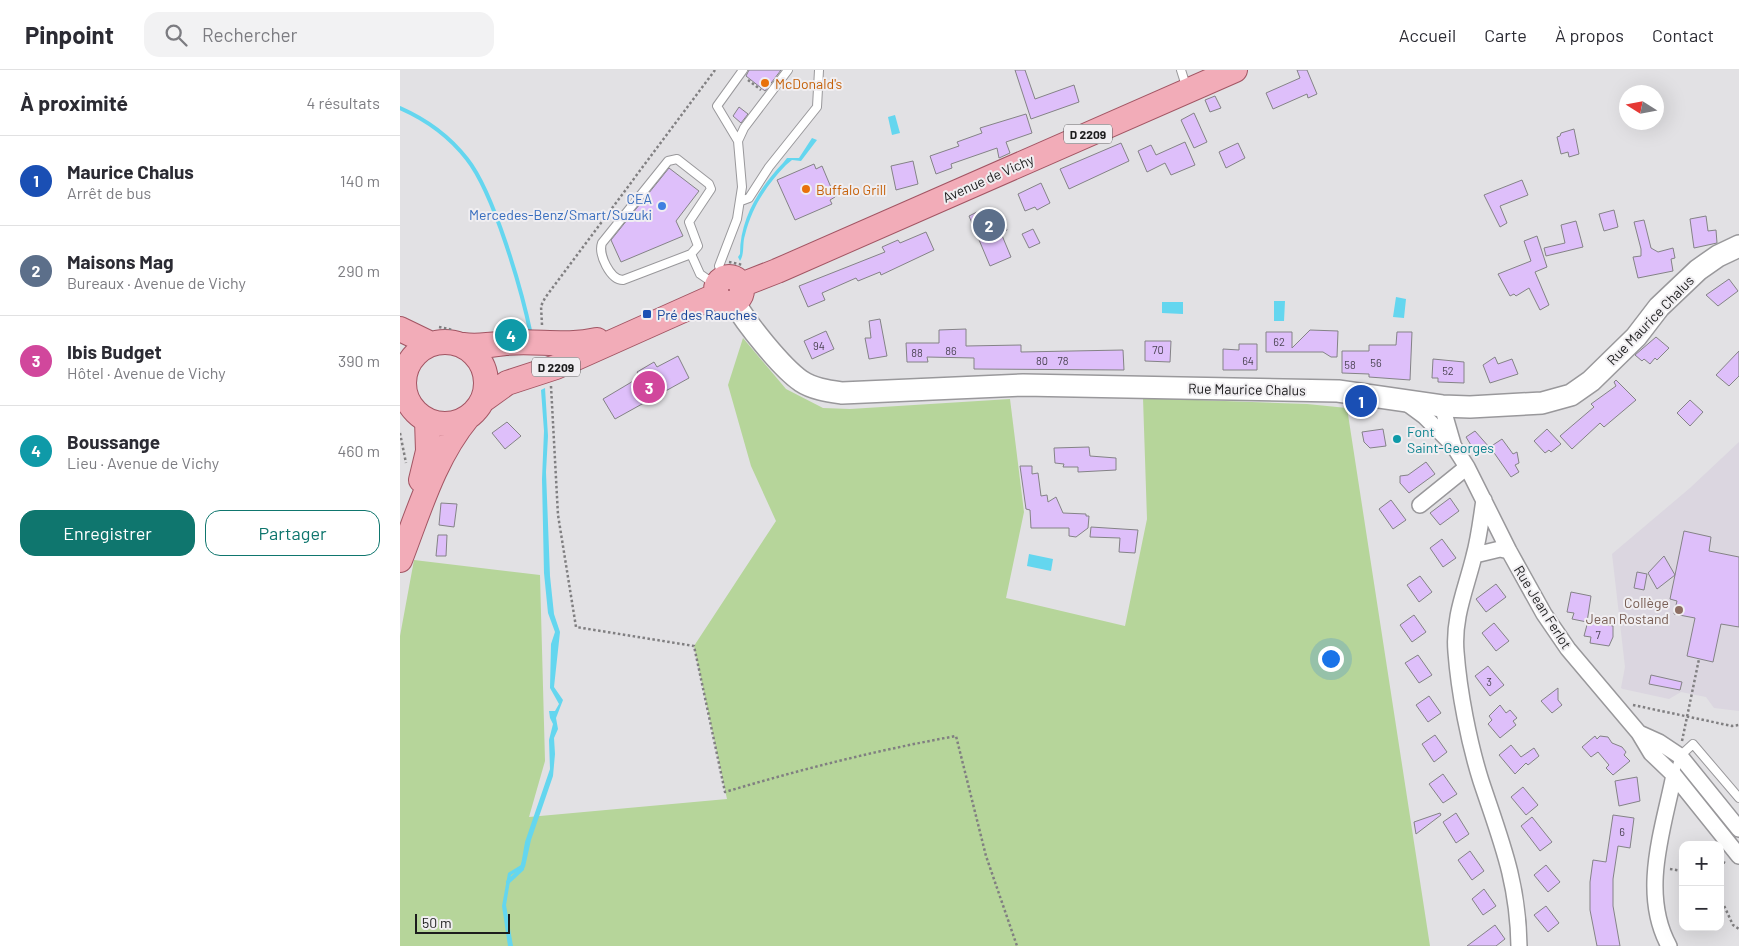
<!DOCTYPE html>
<html lang="fr">
<head>
<meta charset="utf-8">
<style>
  :root { --surface:#fff; --page:#f2f2f3; --text:#2b2b33; --muted:#7c7c81; --line:#e1e1e2; --accent:#0f766e }
  body { margin:0; font-family:Barlow,sans-serif; background:var(--page); color:var(--text) }
  .controls { position:absolute; right:15px; bottom:15px; display:grid; overflow:hidden; border-radius:10px; box-shadow:0 5px 20px #0002 }
  .controls button { width:45px; height:45px; display:grid; place-items:center; padding:0; border:0; border-bottom:1px solid var(--line); background:var(--surface); color:var(--text); font:25px sans-serif }
  .compass { position:absolute; left:1219px; top:15px; width:45px; height:45px; border-radius:50%; background:var(--surface); box-shadow:0 5px 20px #0002; rotate:281deg }
  .scale { position:absolute; left:15px; bottom:12px; width:95px; box-sizing:border-box; padding-left:5px; border:2px solid #1c1c1d; border-top:0; font-size:14px; line-height:18px; white-space:nowrap; color:#1c1c1d; -webkit-text-stroke:4px #f0eef1; paint-order:stroke }
  .you { position:absolute; left:930px; top:588px; width:18px; height:18px; margin:-12px; border:4px solid #fff; border-radius:50%; background:#1a73e8; box-shadow:0 0 0 8px #1a73e833 }
  .badge { display:grid; place-items:center; width:32px; height:32px; border-radius:50%; background:var(--accent); color:#fff; font-size:16px; font-weight:700 }
  .pin { position:absolute; translate:-50% -50%; border:2px solid #fff; box-shadow:0 1px 5px #0006 }
  .list { margin:0; padding:0; list-style:none }
  h2 { display:flex; justify-content:space-between; align-items:center; height:65px; margin:0; padding:0 20px; font-size:21px }
  h2 small { font-size:16px; font-weight:400; color:var(--muted) }
  .list li { display:grid; grid-template-columns:32px 1fr auto; gap:15px; align-items:center; box-sizing:border-box; height:90px; padding:0 20px; border-top:1px solid var(--line) }
  .list b { display:block; font-size:19px; white-space:nowrap }
  .list p { margin:0; font-size:16px; white-space:nowrap; color:var(--muted) }
  .list em { font-size:16px; font-style:normal; color:var(--muted) }
  .actions { display:flex; gap:10px; padding:15px 20px }
  .actions a { flex:1; padding:11px 0; border:1px solid var(--accent); border-radius:15px; text-align:center; font-size:18px; color:var(--accent) }
  .actions .main { background:var(--accent); color:#fff }
  .icon { flex:none; width:28px; height:28px; fill:none; stroke:currentColor; stroke-width:2; stroke-linecap:round; stroke-linejoin:round }
  .map { position:relative; flex:none; width:1339px; height:876px; overflow:hidden }
  header { display:flex; align-items:center; gap:30px; box-sizing:border-box; height:70px; padding:0 25px; background:var(--surface); border-bottom:1px solid var(--line) }
  header strong { font-size:24px }
  nav { display:flex; gap:28px; margin-inline-start:auto; font-size:18px }
  .search { width:350px; height:45px; background:var(--page); display:flex; align-items:center; gap:12px; box-sizing:border-box; padding:0 18px; border-radius:15px; color:var(--muted); font-size:19px }
  main { display:flex }
  aside { flex:1; background:var(--surface) }
  .map>svg:first-child { display:block }
  .built { fill:#dbd6e0 }
  .green { fill:#b6d59a }
  .water { fill:#64d6ef }
  .lines { fill:none; stroke-linecap:round; stroke-linejoin:round }
  .stream { stroke:#64d6ef; stroke-width:4 }
  .building { fill:#debffa; stroke:#848386 }
  .lane-casing { stroke:#99989b; stroke-width:10 }
  .street-casing { stroke:#99989b; stroke-width:18 }
  .secondary-casing { stroke:#99989b; stroke-width:24 }
  .primary-casing { stroke:#a25563; stroke-width:26 }
  .path { stroke:#807f81; stroke-width:2.5; stroke-dasharray:2.5 2.5; stroke-linecap:butt }
  .lane { stroke:#fff; stroke-width:8 }
  .street { stroke:#fff; stroke-width:15 }
  .secondary { stroke:#fff; stroke-width:21 }
  .primary { stroke:#f2acb8; stroke-width:24 }
  .food-dot { fill:#e8710a; stroke:#f0eef1; stroke-width:2 }
  .shop-dot { fill:#3f7fe0; stroke:#f0eef1; stroke-width:2 }
  .transit-dot { fill:#1a4fb4; stroke:#f0eef1; stroke-width:2 }
  .culture-dot { fill:#0f9aa8; stroke:#f0eef1; stroke-width:2 }
  .education-dot { fill:#8d6e63; stroke:#f0eef1; stroke-width:2 }
  .labels { text-anchor:middle; dominant-baseline:central; stroke-width:4; stroke-linejoin:round; paint-order:stroke }
  .number-label { font-size:11px; fill:#4c4554 }
  .shield { fill:#f0eef1; stroke:#5c5b5d; stroke-width:1 }
  .shield-label { font-size:12px; font-weight:bold; fill:#1c1c1d }
  .food-label { font-size:14px; fill:#c56008; stroke:#f0eef1; text-anchor:start }
  .street-label { font-size:14px; fill:#1c1c1d; stroke:#f0eef1 }
  .shop-label { font-size:14px; fill:#366cbe; stroke:#f0eef1; text-anchor:end }
  .transit-label { font-size:14px; fill:#164399; stroke:#f0eef1; text-anchor:start }
  .culture-label { font-size:14px; fill:#0d838f; stroke:#f0eef1; text-anchor:start }
  .education-label { font-size:14px; fill:#785e54; stroke:#f0eef1; text-anchor:end }
</style>
</head>
<body>
<header>
<strong>Pinpoint</strong>
<div class="search"><svg class="icon" aria-label="search" viewBox="0 0 24 24"><circle cx="10" cy="10" r="6"/><path d="M15 15l6 6"/></svg>Rechercher</div>
<nav><a>Accueil</a><a>Carte</a><a>À propos</a><a>Contact</a></nav>
</header>
<main>
<aside>
<h2>À proximité<small>4 résultats</small></h2>
<ul class="list">
<li><span class="badge" style="background:#1a4fb4">1</span><div><b>Maurice Chalus</b><p>Arrêt de bus</p></div><em>140 m</em></li>
<li><span class="badge" style="background:#5c6f8a">2</span><div><b>Maisons Mag</b><p>Bureaux · Avenue de Vichy</p></div><em>290 m</em></li>
<li><span class="badge" style="background:#d1479c">3</span><div><b>Ibis Budget</b><p>Hôtel · Avenue de Vichy</p></div><em>390 m</em></li>
<li><span class="badge" style="background:#0f9aa8">4</span><div><b>Boussange</b><p>Lieu · Avenue de Vichy</p></div><em>460 m</em></li>
</ul>
<div class="actions"><a class="main">Enregistrer</a><a>Partager</a></div>
</aside>
<div class="map">
<svg width="1339" height="876" viewBox="0 0 1339 876">
  <rect width="100%" height="100%" fill="#e2e1e4"/>
  <path class="built" d="M1339,372V641L1314,638L1306,627L1281,622L1269,629L1223,619L1221,618L1225,597L1212,484L1290,418Z"/>
  <path class="green" d="M343,268L386,319L423,338L450,339L610,329L624,442L606,528L725,556L747,449L743,328L907,334L947,338L1030,876H0V566L14,490L140,505L145,691L129,747L327,729L294,576L376,451L351,396L328,315Z"/>
  <path class="water" d="M495,45L500,63L492,65L488,47Z
    M412,68L417,70L401,91L392,90L386,95C366,116 352,137 345,165C342,174 345,183 340,191L338,187L340,184C340,149 359,118 383,93L387,88H399Z
    M996,227L1006,229L1004,248L993,247Z
    M874,231H885L884,251H874Z
    M762,232H783V244L762,243Z
    M145,318L148,366L146,402L150,506L154,544L160,562L154,617L163,630L156,648L158,659L154,668L155,684L153,706L131,770L125,797L111,805L106,835L113,876H108L102,836L108,803L121,795L125,772L150,699L149,670L153,654L150,648L149,641H155L159,634L150,618L151,574L155,562L148,543L144,503L142,409L144,361L141,320Z
    M629,484L653,489L651,501L627,496Z"/>
  <g class="lines">
    <path class="stream" d="M0,38C25,49 50,67 67,89C94,123 122,221 131,265
      M108,812L122,799L123,794"/>
  </g>
  <path class="building" d="M349,0H381L365,21L346,6Z
    M615,0H625L635,29L674,15L679,32L631,49Z
    M897,0H907L917,24L908,28L907,24L873,39L866,23L900,8Z
    M815,26L821,38L810,42L805,30Z
    M339,37L348,44L341,53L333,46Z
    M794,43L807,72L794,78L781,50Z
    M626,44L632,63L606,72L610,83L599,88L597,78L551,94L552,98L536,104L530,86L559,76L557,72L582,63L580,58Z
    M1174,59L1179,84L1169,87L1168,82L1161,84L1157,67L1160,66L1161,63Z
    M785,72L795,95L771,105L765,93L747,102L738,81L751,75L756,85Z
    M721,73L729,91L669,119L660,99Z
    M838,73L845,88L826,98L819,82Z
    M513,91L518,114L496,120L491,96Z
    M414,94L416,99L422,96L435,127L430,130L432,134L395,150L377,110Z
    M269,98L299,121L276,151L283,166L221,192L211,170Z
    M1122,110L1128,125L1100,136L1107,153L1100,157L1084,125Z
    M641,113L650,133L637,140L635,137L625,141L618,124Z
    M581,140L585,151L600,144L607,160L601,163L611,187L590,196L569,146Z
    M1214,140L1218,157L1204,161L1199,144Z
    M1306,146L1308,161L1316,160L1317,173L1294,178L1290,149Z
    M1244,150L1251,178L1258,182L1273,178L1275,188L1271,189L1273,201L1238,208L1233,187L1241,186V179L1234,152Z
    M1176,151L1183,177L1146,186L1144,178L1165,173L1161,155Z
    M633,159L640,173L629,178L622,164Z
    M526,162L534,180L481,205L480,202L458,211L456,208L422,223L425,230L408,237L399,216L485,182L482,177L498,170L500,173Z
    M1137,166L1147,197L1135,202L1149,235L1140,240L1129,218L1116,226L1114,224L1110,226L1098,204L1131,191L1124,171Z
    M1329,209L1338,221L1318,236L1306,225Z
    M480,249L487,286L469,289L465,268H471L469,251Z
    M566,259V276L621,275V282L723,280L724,300L574,299V288L527,287L528,292H507L506,273H539V260Z
    M910,260L938,261L937,287H931L923,282H866V262H892V278Z
    M426,261L434,279L412,289L404,271Z
    M997,262H1012L1010,310L969,307V304L942,303V281H969V275H996Z
    M1256,267L1269,278L1257,290L1255,288L1250,294L1244,289L1242,291L1235,285Z
    M745,271H771L770,292L745,291Z
    M839,274H857V300H823V279L839,280Z
    M1339,281V306L1329,316L1316,305Z
    M278,286L289,308L215,349L203,329L240,307L237,302L254,292L257,297Z
    M1095,287L1098,294L1112,289L1118,304L1090,313L1083,295Z
    M1033,289L1064,292V313L1038,312V308H1032Z
    M1216,310L1236,330L1204,357L1200,353L1172,379L1160,366L1194,337L1191,334L1216,316L1214,312Z
    M1290,330L1303,342L1290,356L1277,343Z
    M107,352L121,366L105,379L92,363Z
    M983,359L986,376L970,378L964,372L962,362Z
    M1147,359L1161,374L1151,382L1149,380L1145,383L1134,371Z
    M1075,361L1089,377L1077,385L1066,367Z
    M1102,369L1113,384L1117,382L1119,393L1115,395L1119,402L1111,407L1090,377Z
    M689,377L690,386L716,388V400L678,402V397H663L664,394L655,393L654,378Z
    M1026,392L1035,404L1009,423L1000,413V406L1008,405Z
    M620,396H632V404L638,403L641,426L647,425L648,432L656,427L663,443L686,444V446H689L688,458L676,467L669,466V458H631L630,440L626,439Z
    M1050,428L1059,441L1040,455L1030,443Z
    M991,430L1006,450L993,459L979,439Z
    M41,433L57,434L54,457L39,455Z
    M691,457L738,460L735,483L719,482L720,468L690,467Z
    M1284,461L1311,467L1309,481L1339,487V557L1321,554L1313,592L1287,586L1295,548L1274,544L1277,531L1270,529L1275,505L1257,519L1248,503L1264,486L1275,505Z
    M38,465H47L46,486H36Z
    M1042,469L1056,488L1043,497L1030,478Z
    M1237,502L1247,504L1244,520L1234,518Z
    M1020,506L1032,522L1019,532L1007,515Z
    M1096,514L1106,527L1086,542L1076,529Z
    M1171,522L1191,526L1187,552L1172,549L1174,543L1167,542Z
    M1014,545L1026,562L1012,572L1000,555Z
    M1188,551L1213,556V567L1209,576L1190,573L1191,567L1184,566Z
    M1094,553L1109,571L1096,581L1082,563Z
    M1018,585L1032,605L1019,613L1005,593Z
    M1088,596L1104,615L1090,626L1075,606Z
    M1251,605L1282,612L1280,620L1249,614Z
    M1158,618V630L1162,635L1152,643L1141,631Z
    M1029,626L1041,643L1028,652L1016,635Z
    M1100,635L1106,643L1110,640L1117,648L1113,651L1116,655L1100,668L1088,654L1092,650L1089,646Z
    M1035,665L1047,682L1034,692L1022,674Z
    M1195,666L1197,669L1200,666L1208,667L1212,673L1222,677L1226,682L1224,685L1230,691L1213,705L1206,698L1209,695L1198,682L1191,687L1182,677Z
    M1111,675L1121,687L1134,678L1139,686L1128,695L1126,693L1115,704L1099,685Z
    M1043,704L1057,724L1043,733L1029,714Z
    M1237,707L1240,731L1219,736L1215,711Z
    M1123,717L1138,735L1126,745L1111,727Z
    M1040,743L1041,745L1016,764L1014,752Z
    M1056,743L1069,764L1056,773L1043,752Z
    M1213,745L1234,748L1230,778L1218,776L1213,809V836L1220,876H1197L1190,840V812L1193,790L1206,792Z
    M1132,747L1152,772L1140,781L1121,756Z
    M1070,781L1084,801L1072,810L1058,790Z
    M1146,795L1160,812L1148,822L1134,805Z
    M1084,819L1096,836L1083,845L1072,829Z
    M1146,836L1159,853L1148,862L1134,845Z
    M1095,855L1105,869L1096,876H1067Z"/>
  <g class="lines">
    <g class="lane-casing">
      <path id="lane" d="M781,0L787,19
        M338,71L344,58L388,0
        M341,131L349,128L369,97L417,37L419,0
        M291,184L298,176L289,152L311,119L309,114L277,89L268,91L202,173C198,184 210,210 223,210L291,184L300,204L316,215
        M323,208L319,196L337,149L342,117L338,71L317,36L343,0
        M0,319L3,316
        M0,336H11
        M1274,705L1280,686L1293,674L1339,728"/>
    </g>
    <g class="street-casing">
      <path id="street" d="M1005,332L1024,346L1053,375L1067,397L1109,481L1144,544L1168,579L1239,663L1251,683L1274,705L1339,786
        M1042,336L1053,374
        M1084,430C1081,449 1079,468 1074,486C1066,519 1053,547 1056,582C1059,622 1069,673 1081,711C1101,771 1118,811 1119,876
        M1020,435L1067,397
        M1075,485L1100,479L1109,481
        M1239,663L1259,672L1280,686L1339,759
        M1269,876C1240,823 1263,760 1274,705"/>
    </g>
    <g class="secondary-casing">
      <path id="secondary" d="M334,232C346,253 381,297 401,311C413,319 428,321 442,323L623,315L938,321L1042,336L1070,337L1142,333L1171,325L1191,311L1236,267L1259,237L1298,200L1318,186L1339,176"/>
    </g>
    <g class="primary-casing">
      <path id="primary" d="M316 220a13 13 0 1 1 26 0a13 13 0 1 1-26 0Z
        M341,215L377,201L835,0
        M0,259L31,274
        M4 313a41 41 0 1 1 82 0a41 41 0 1 1-82 0Z
        M63,275C78,277 90,275 105,273C136,270 166,277 197,270
        M82,331L107,313L156,297L317,225
        M21,410L28,381L27,350
        M0,490C19,441 34,388 68,347"/>
    </g>
    <path class="path" d="M348,10L361,20
      M329,192L343,195
      M142,255L141,236L145,228L315,0
      M39,257L53,260
      M151,316L158,445L176,557L294,576L325,722C402,699 478,680 556,666L586,786L617,876
      M0,363L6,393
      M1233,635L1332,656L1339,655
      M1282,671L1299,589
      M1270,799L1283,801
      M1320,803L1325,790
      M1320,827L1333,855L1339,859"/>
    <use href="#lane" class="lane"/>
    <use href="#street" class="street"/>
    <use href="#secondary" class="secondary"/>
    <use href="#primary" class="primary"/>
  </g>
  <g class="food-dot">
    <circle cx="365" cy="13" r="5"/>
    <circle cx="406" cy="119" r="5"/>
  </g>
  <circle class="shop-dot" cx="262" cy="136" r="5"/>
  <rect class="transit-dot" x="242" y="239" width="10" height="10" rx="2.5"/>
  <circle class="culture-dot" cx="997" cy="369" r="5"/>
  <circle class="education-dot" cx="1279" cy="540" r="5"/>
  <g class="labels">
    <g class="number-label">
      <text x="879" y="271">62</text>
      <text x="419" y="275">94</text>
      <text x="758" y="279">70</text>
      <text x="551" y="280">86</text>
      <text x="517" y="282">88</text>
      <text x="642" y="290">80</text>
      <text x="663" y="290">78</text>
      <text x="848" y="290">64</text>
      <text x="976" y="292">56</text>
      <text x="950" y="294">58</text>
      <text x="1048" y="300">52</text>
      <text x="1198" y="564">7</text>
      <text x="1089" y="611">3</text>
      <text x="1222" y="761">6</text>
    </g>
    <g class="shield">
      <rect x="664" y="54.5" width="48" height="19" rx="4"/>
      <rect x="132" y="287.5" width="48" height="19" rx="4"/>
    </g>
    <g class="shield-label">
      <text x="688" y="64">D 2209</text>
      <text x="156" y="297">D 2209</text>
    </g>
    <g class="food-label">
      <text x="375" y="13">McDonald's</text>
      <text x="416" y="119">Buffalo Grill</text>
    </g>
    <g class="street-label">
      <text transform="translate(588 108) rotate(-24)">Avenue de Vichy</text>
      <text transform="translate(1250 250) rotate(-46)">Rue Maurice Chalus</text>
      <text transform="translate(847 319) rotate(1)">Rue Maurice Chalus</text>
      <text transform="translate(1143 537) rotate(58)">Rue Jean Ferlot</text>
    </g>
    <g class="shop-label">
      <text x="252" y="128">CEA<tspan x="252" dy="16">Mercedes-Benz/Smart/Suzuki</tspan></text>
    </g>
    <g class="transit-label">
      <text x="257" y="244">Pré des Rauches</text>
    </g>
    <g class="culture-label">
      <text x="1007" y="361">Font<tspan x="1007" dy="16">Saint-Georges</tspan></text>
    </g>
    <g class="education-label">
      <text x="1269" y="532">Collège<tspan x="1269" dy="16">Jean Rostand</tspan></text>
    </g>
  </g>
</svg>
<div class="controls">
<button>+</button>
<button>−</button>
</div>
<svg class="compass" viewBox="-18 -18 36 36"><path d="M0-13l5 13h-10z" fill="#e53935"/><path d="M0 13l5-13h-10z" fill="#7c7c81"/></svg>
<div class="scale">50 m</div>
<div class="you"></div>
<div class="pin badge" style="left:961px;top:331px;background:#1a4fb4">1</div>
<div class="pin badge" style="left:589px;top:155px;background:#5c6f8a">2</div>
<div class="pin badge" style="left:249px;top:317px;background:#d1479c">3</div>
<div class="pin badge" style="left:111px;top:265px;background:#0f9aa8">4</div>
</div>
</main>
</body>
</html>
